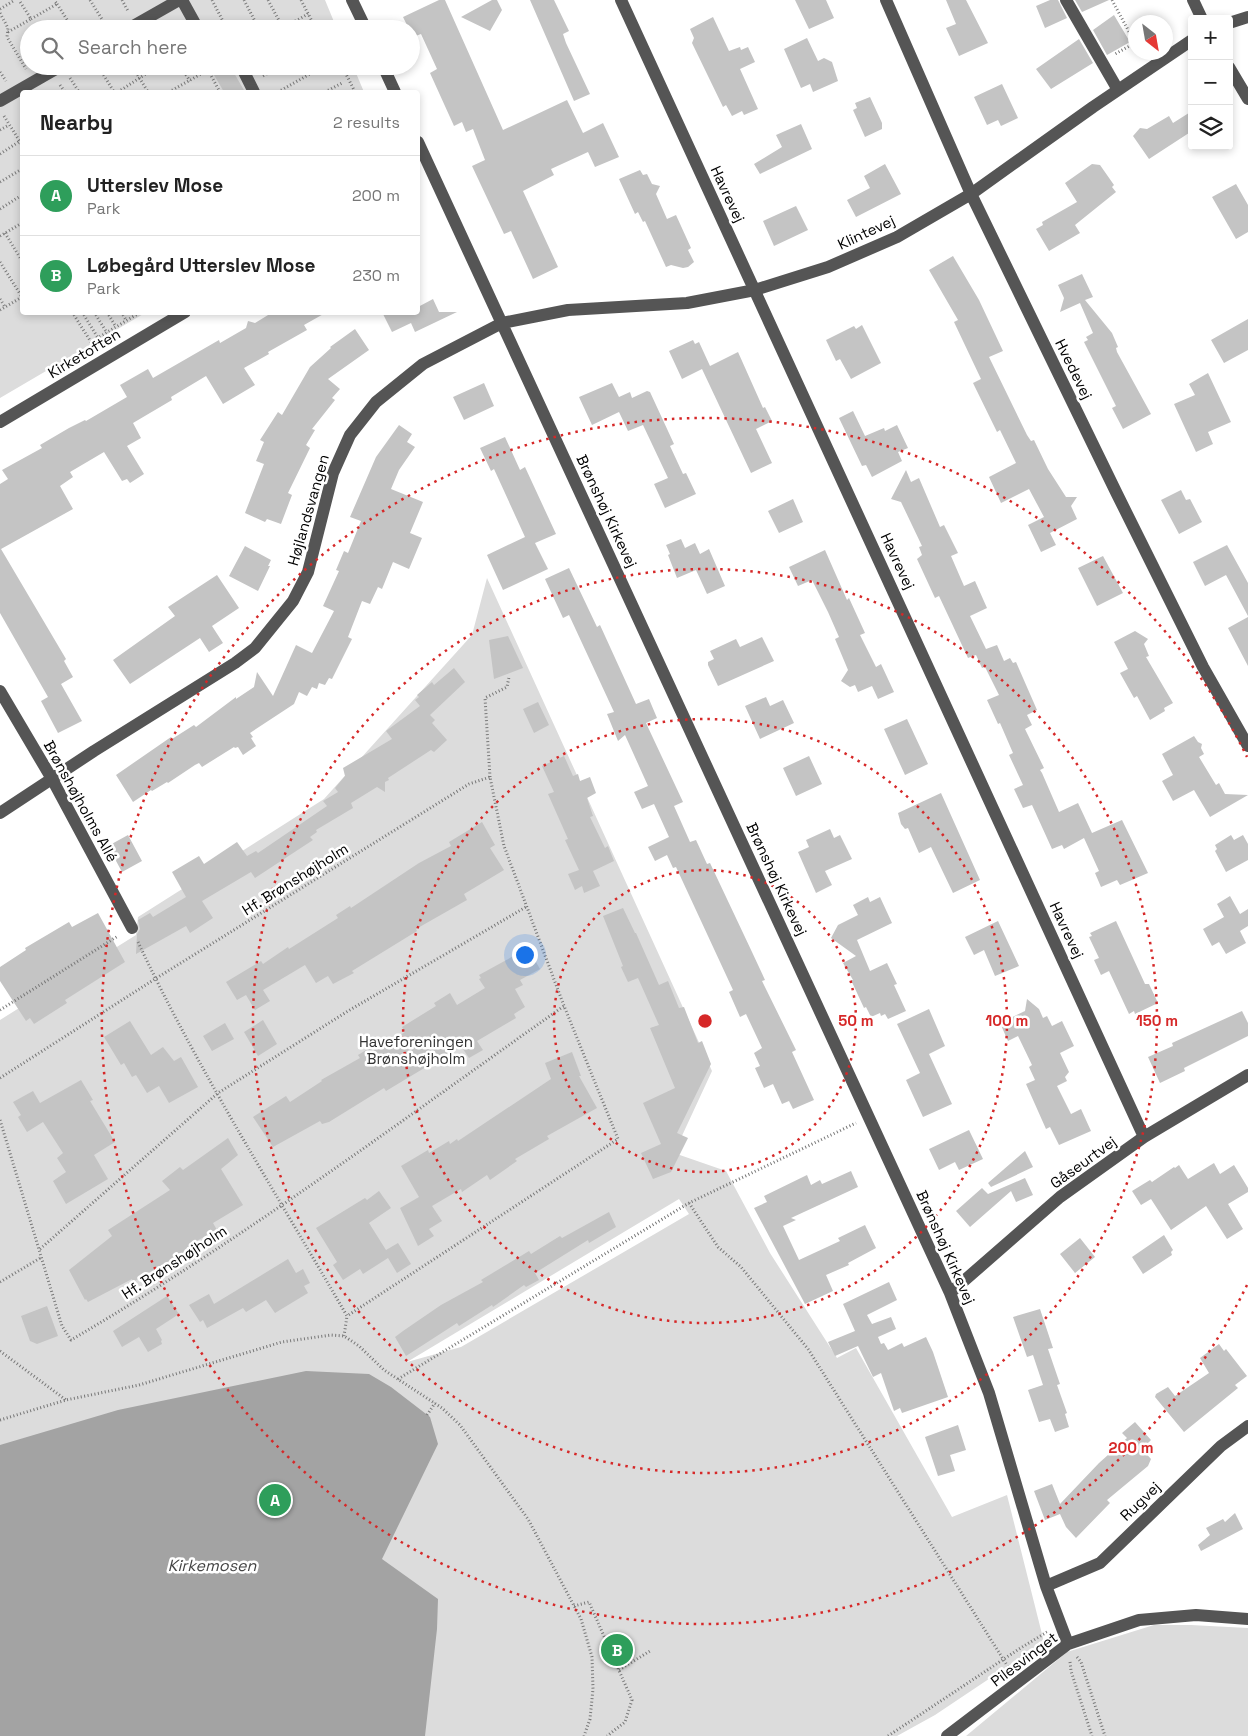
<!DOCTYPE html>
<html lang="en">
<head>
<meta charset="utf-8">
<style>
  :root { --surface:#fff; --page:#f2f2f2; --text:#222; --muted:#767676; --line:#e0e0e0; --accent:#000 }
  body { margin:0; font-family:"Space Grotesk",sans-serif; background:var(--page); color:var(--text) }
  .controls { position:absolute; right:15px; top:15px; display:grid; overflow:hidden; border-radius:5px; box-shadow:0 2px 8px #0003 }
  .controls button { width:45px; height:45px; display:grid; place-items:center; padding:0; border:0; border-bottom:1px solid var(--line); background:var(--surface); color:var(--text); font:25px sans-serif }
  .compass { position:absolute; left:1128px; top:15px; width:45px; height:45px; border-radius:50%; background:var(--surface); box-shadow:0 2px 8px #0003; rotate:149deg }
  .you { position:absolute; left:524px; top:954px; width:18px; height:18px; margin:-12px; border:4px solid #fff; border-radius:50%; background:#1a73e8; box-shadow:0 0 0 8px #1a73e833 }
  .badge { display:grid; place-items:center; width:32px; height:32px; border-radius:50%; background:var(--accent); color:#fff; font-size:16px; font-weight:700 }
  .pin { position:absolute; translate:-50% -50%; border:2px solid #fff; box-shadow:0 1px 5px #0006 }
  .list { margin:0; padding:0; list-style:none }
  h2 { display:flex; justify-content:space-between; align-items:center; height:65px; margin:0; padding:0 20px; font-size:21px }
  h2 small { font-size:16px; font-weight:400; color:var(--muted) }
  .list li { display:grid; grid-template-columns:32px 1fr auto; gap:15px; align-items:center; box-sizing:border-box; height:80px; padding:0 20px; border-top:1px solid var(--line) }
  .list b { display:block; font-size:19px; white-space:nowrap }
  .list p { margin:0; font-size:16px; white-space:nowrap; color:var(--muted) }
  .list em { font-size:16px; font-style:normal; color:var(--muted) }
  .icon { flex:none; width:28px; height:28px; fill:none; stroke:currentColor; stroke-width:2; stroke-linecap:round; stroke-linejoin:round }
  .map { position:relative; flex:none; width:1248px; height:1736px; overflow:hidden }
  .search { position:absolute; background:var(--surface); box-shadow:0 2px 8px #0003; left:20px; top:20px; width:400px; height:55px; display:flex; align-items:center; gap:12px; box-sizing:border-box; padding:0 18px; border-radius:28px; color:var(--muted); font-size:19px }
  .panel { position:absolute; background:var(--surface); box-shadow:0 2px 8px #0003; left:20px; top:90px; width:400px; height:225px; border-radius:5px }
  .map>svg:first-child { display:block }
  .green { fill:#dcdcdc; fill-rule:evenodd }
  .water { fill:#a3a3a3 }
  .building { fill:#c4c4c4 }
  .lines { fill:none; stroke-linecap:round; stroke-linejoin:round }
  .path { stroke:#777; stroke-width:3; stroke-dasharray:1 2.5; stroke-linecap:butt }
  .minor { stroke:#555; stroke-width:12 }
  .ring { fill:none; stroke:#d62828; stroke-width:2.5; stroke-dasharray:2.5 5 }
  .labels { text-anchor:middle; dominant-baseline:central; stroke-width:5; stroke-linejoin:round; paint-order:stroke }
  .street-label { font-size:15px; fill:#000; stroke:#fff }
  .park-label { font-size:15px; fill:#333; stroke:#fff }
  .water-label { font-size:16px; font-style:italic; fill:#444; stroke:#fff }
  .centre { fill:#d62828; stroke:#fff; stroke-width:2.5 }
  .ring-label { font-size:15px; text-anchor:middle; font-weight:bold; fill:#d62828; stroke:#fff; stroke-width:5; stroke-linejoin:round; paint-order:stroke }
</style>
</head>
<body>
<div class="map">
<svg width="1248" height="1736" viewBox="0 0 1248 1736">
  <rect width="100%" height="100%" fill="#fff"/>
  <path class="green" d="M0,0H325L337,29H29V66H353L364,92H22V312L145,313L0,398Z
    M487,578L712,1071L674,1153L726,1171L770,1253L837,1358L856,1348L952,1517L1007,1495L1044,1642L935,1715L897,1736H0V1020L136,935L138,917L324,799L472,635ZM679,1199L689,1214L461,1347L407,1362Z
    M1154,1625H1191L1248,1628V1736H966L1067,1652Z"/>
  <path class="water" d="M306,1371L369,1374L391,1387L430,1417L438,1444L382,1559L438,1599L437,1629L425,1736H0V1445L118,1410Z"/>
  <path class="building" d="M439,0H445L503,130L567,100L583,133L603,123L619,157L595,167L588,152L551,169L554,175L523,191L558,267L533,279L511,231L504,234L472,166L485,160L473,129L466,132L462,122L454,126L430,73L437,69L421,34L413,37L411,29H409L403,17Z
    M492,0H497L502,10L490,31L461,17Z
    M530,0H554L569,31L563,34L566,43L590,94L574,101Z
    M795,0H826L834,18L809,29Z
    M946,0H966L988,43L959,56L946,28L956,24Z
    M1050,0H1058L1067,18L1045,28L1036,6Z
    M1075,0H1109L1082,12Z
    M1114,15L1130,42L1107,55L1093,30Z
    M713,17L729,51L740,47L741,50L748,47L755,62L740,69L758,109L744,115L742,111L732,116L726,105L723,107L692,43L694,38L690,29Z
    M807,38L818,61L824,58L832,62L838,81L813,92L810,84L801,88L784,49Z
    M1079,39L1093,63L1051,89L1036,69Z
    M229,66H230L245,92H224L214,75Z
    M1002,84L1018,118L1001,126L998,120L987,125L974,97Z
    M870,97L882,123V129L865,137L853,110L857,108L855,103Z
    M1192,111V131L1149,159L1133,136L1140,128L1147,129L1169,116L1173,123Z
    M801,124L812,149L760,174L754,164L782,147L776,135Z
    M885,164L901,194L856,217L847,200L870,188L864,176Z
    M1092,164L1100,165L1114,185L1112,187L1116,192L1075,225L1080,233L1049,251L1036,229L1043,225L1042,222L1077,202L1065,183Z
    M640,170L643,175L647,174L652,184L660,186L656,194L667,219L676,215L691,248L688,250L694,262L688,267L683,268L671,265L666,267L645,221L643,222L638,212L635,214L619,179Z
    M1236,184L1248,205V232L1236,239L1212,197Z
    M796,206L808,230L774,246L763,221Z
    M953,256L979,300L1003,351L989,357L1027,435L1031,441L1034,440L1048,469L1066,497H1077L1071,506L1077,519L1050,533L1056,545L1041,552L1028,525L1044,517L1029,489L1001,503L989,477L1016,463L1000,430L997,432L973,383L981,379L954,322L958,320L929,270Z
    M1082,274L1093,297L1085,300L1112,333L1118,347L1116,348L1117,352L1151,414L1123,429L1112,408L1116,406L1084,342L1088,340L1086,337L1093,333L1080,303L1060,312L1064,298L1058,285Z
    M433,299L439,312H457L415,332L411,323L392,332L382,312H418V307Z
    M273,312H327L304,325L307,330L268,352L269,354L244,368L255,385L223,404L206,376L171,397L172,400L133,423L141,438L127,446L144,474L130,483L127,479L122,481L104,452L70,472L73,477L60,486L73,509L1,549L66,659L64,661L73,677L61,684L82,721L58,733L41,701L48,697L0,613V484L8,479L2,470L42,448L40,445L69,428L85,420L86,421L127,397L120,385L148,369L153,378L219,340L220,343L246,328L248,321L255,323Z
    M1248,319V350L1224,363L1211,340Z
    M862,325L881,363L851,379L840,359L836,361L826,340L854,326L856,329Z
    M355,329L369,350L328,379L340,389L332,398L335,400L312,429L315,430L306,445L310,448L288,493L292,495L281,524L267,519L265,522L245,513L264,464L256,461L264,442L260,440L278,412L282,415L310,367L331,348L330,347Z
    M693,340L695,344L699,342L710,366L738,352L763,408L765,407L772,421L756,429L772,463L751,473L702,369L682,379L669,351Z
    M1208,373L1231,422L1208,432L1213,444L1196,452L1174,404L1195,395L1189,384Z
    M484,383L494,406L464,420L453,397Z
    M612,383L619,397L630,392L632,398L647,391L650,392L674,444L670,446L683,474L686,473L696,494L665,508L654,484L668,478L643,425L628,431L619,412L592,425L579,397Z
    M853,411L865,436L884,428L885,431L897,425L908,448L898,452L902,461L872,477L866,465L862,466L839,418Z
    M399,425L412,434L407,442L415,447L399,470L391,489L423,502L410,533L422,538L409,569L393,562L382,589L378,587L370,604L362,601L348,637L352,639L332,679L329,678L325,685L319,683L317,689L312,687L307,696L299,692L294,704L250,733L253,737L251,738L256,746L243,755L238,747L235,748L234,747L202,767L199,763L195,765L168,783L167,782L152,791L151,790L133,802L116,775L171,737L172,739L194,725L196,727L236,697V699L254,687L257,672L273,696L296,645L312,653L334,611L323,606L339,571L336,570L344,551L348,553L361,521L350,517L376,457Z
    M505,437L520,470L525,467L556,534L535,543L548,569L503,590L487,555L525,537L494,469L491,471L480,448Z
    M906,470L911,482L919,478L940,527L944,525L958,553L951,556L964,586L975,581L987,608L970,616L986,649L997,645L1004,661L1010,658L1013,663L1016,662L1037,710L1027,715L1032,725L1025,729L1044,768L1040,770L1042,773L1059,812L1078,803L1092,833L1122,820L1148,873L1120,885L1117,880L1101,887L1095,873L1099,871L1084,838L1064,849L1062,845L1052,849L1032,805L1023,808L1014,789L1023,785L1009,755L1013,753L1000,723L998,724L987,700L999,695L985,667L982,668L976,655L968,658L939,596L935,598L917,559L922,555L919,547L922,546L901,502L891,499Z
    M1181,490L1186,500L1190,499L1202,522L1179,534L1161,500Z
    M793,499L803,522L779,533L768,511Z
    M681,539L685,548L695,543L700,554L709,549L725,586L707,594L696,570L677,578L668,555L670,554L666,545Z
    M1227,545L1248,583V616L1226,575L1205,586L1193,562Z
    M245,546L271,560L268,566H270L258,591L229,576Z
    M825,550L847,600L849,598L865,633L860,635L876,667L881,664L894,692L878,699L872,686L858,692L855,685L850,687L841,681L848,670L835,639L839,637L828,612L812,580L798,586L789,567Z
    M1103,556L1123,593L1097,606L1078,568Z
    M569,568L597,627L600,625L636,704L649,699L657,718L646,723L683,802L674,806L690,842L696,840L707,864L710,863L752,952L765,980L762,981L796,1050L792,1052L814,1100L793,1109L789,1101L782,1104L773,1084L764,1088L755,1068L760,1066L754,1053L762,1048L746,1014L740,1017L729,992L733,990L676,867L673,868L667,855L655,861L648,847L669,837L654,804L642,809L634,792L648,786L625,735L618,741L607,714L614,712L569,615L563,618L545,579Z
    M217,575L239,608L212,626L223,643L209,652L200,638L130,684L113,660L175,616L168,607Z
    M1248,617V666L1228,628Z
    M1135,631L1148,639L1144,644L1149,656L1146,657L1173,703L1164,708L1165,711L1150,720L1137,696L1134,698L1120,673L1128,669L1114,642Z
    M508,636L523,668L494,679L489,640Z
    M762,637L774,661L718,686L708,665V662L714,659L710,651L736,639L740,647Z
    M454,668L465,682L430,715L435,720L432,723L447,740L434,752L431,750L388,778L389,780L385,782V792L377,787L351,803L353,808L316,830L317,832L310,837L313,840L255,878L251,872L202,901L213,918L190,933L186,926L136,954L137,934L140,929L138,920L150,913L153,917L186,897L172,872L199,856L204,864L237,842L247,856L256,851L258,853L327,806L323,801L338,792L335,788L345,776L343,768L392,739L386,731L420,706L415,700L419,697L417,695L432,682L434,685Z
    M766,697L770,706L783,700L794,723L760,739L745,706Z
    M538,702L549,725L534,733L523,709Z
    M907,719L928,764L905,775L884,729Z
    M1194,736L1198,742L1202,744L1201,748L1204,754L1199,757L1216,785L1219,783L1225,794L1248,795L1210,817L1194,790L1173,801L1162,781L1173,775L1162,754Z
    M564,756L573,776L578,774L580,781L590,777L596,793L587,798L593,816L590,817L605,848L608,846L614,861L593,871L600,886L584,893L582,886L575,890L568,874L579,870L565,840L568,839L548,794L554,792L542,766Z
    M809,756L822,784L796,796L783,768Z
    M941,793L980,880L953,893L931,847L919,853L908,828L905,829L901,824L898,813Z
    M482,822L495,845L490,848L504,870L464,894L467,900L416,929L417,931L352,971L354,973L333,984L328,976L316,983L305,965L263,990L270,1001L255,1010L246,995L237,1000L226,982L261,961L263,964L288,947L289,949L338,918L336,915L350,906L351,908L419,863L451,846L449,842Z
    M830,829L834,838L840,835L852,859L825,871L832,885L816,893L798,852L809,847L806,840Z
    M128,835L142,861L122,872L108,846Z
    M1231,835L1234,840L1243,835L1248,844V860L1226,872L1215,851L1217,849L1215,845Z
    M1230,896L1240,914L1248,909V926L1240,931L1246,943L1226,954L1219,942L1212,946L1203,929L1224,917L1217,904Z
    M868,897L870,902L880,897L892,923L857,940L870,971L887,963L897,984L894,985L906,1011L888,1019L885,1014L881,1016L880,1013L871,1017L866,1007L864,1008L851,980H853L843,963L856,956L831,938L838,925L858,915L853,905Z
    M623,908L635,933H636L659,985L668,981L679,1008L684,1007L698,1043L702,1041L711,1064L677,1133L688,1138L671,1172L653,1179L641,1153L661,1144L643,1103L675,1088L650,1028L659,1025L658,1023L638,978L628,982L627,980L621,967L623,966L603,916Z
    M98,913L125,962L65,1000L67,1003L34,1024L30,1018L26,1021L0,981V967L26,950L25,948L69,922L72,927Z
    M998,921L1019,966L995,976L984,950L974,955L965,937Z
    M1116,921L1145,984H1149L1158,1003L1135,1014L1134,1011L1129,1014L1109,971L1101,975L1094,960L1099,958L1089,937L1092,936L1090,933Z
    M528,948L540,969L520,980L523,985L515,989L525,1007L514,1014L516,1018L477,1041L483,1050L469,1058L461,1046L386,1091L384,1088L329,1122L322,1124L320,1121L273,1147L253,1117L286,1096L290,1102L322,1081L321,1080L360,1058L358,1055L371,1047L373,1051L405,1032L402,1027L436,1006L434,1003L450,993L457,1005L485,988L479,979L481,978L479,975Z
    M1027,999L1039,1009L1043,1018L1047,1016L1052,1026L1062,1021L1074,1046L1060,1053L1069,1072L1065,1077L1067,1081L1057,1086L1071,1114L1081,1109L1091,1131L1059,1145L1050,1127L1046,1129L1026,1084L1035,1080L1029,1067L1032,1065L1018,1036L1008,1041L1000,1023L1025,1011Z
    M929,1009L945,1046L929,1054L952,1104L923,1117L906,1080L920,1073L897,1024Z
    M1242,1011L1248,1023V1036L1184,1068L1185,1071L1160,1083L1148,1057L1173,1046L1172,1043Z
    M263,1020L277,1044L258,1056L244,1032Z
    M130,1021L151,1055L163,1047L174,1061L181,1057L198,1087L169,1103L159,1086L147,1093L136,1075L132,1077L124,1063L121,1065L104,1037Z
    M225,1023L234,1039L212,1051L203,1036Z
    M572,1052L581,1076H579L597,1108L547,1136L549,1139L515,1159L517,1161L490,1180L487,1175L462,1192L461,1189L432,1206L442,1221L429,1229L434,1236L418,1246L400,1208L419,1197L401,1166L428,1150L429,1153L449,1141L450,1144L457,1139L458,1141L551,1079L545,1063Z
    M81,1080L93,1100L90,1101L115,1142L94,1155L108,1179L66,1204L53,1181L66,1172L57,1158L63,1153L43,1122L27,1132L18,1117L21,1115L13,1102L33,1091L40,1103Z
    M969,1130L983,1159L959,1170L955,1162L939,1170L929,1149Z
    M228,1138L238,1155L221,1169L243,1205L213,1223L217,1230L189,1245L191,1248L133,1282L132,1279L88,1302L86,1299L85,1300L69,1270L112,1236L108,1230L170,1190L162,1181L180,1167L183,1170Z
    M1025,1151L1033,1167L991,1187L988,1183Z
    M1214,1163L1220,1174L1234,1165L1248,1188V1192L1228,1204L1243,1229L1227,1239L1206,1206L1171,1230L1151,1199L1141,1205L1132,1191L1150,1180L1152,1182L1174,1167L1175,1168L1179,1165L1188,1179Z
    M851,1171L858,1187L791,1218L796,1220L783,1226L799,1260L840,1241L838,1238L865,1225L876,1248L848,1263L849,1265L826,1275L833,1291L805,1304L754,1208L767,1202L764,1196L807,1175L811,1185L820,1180L822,1184Z
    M1025,1178L1033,1195L1016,1202L1011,1191L970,1227L956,1211L982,1188L988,1194Z
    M379,1191L391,1208L369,1223L386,1250L398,1243L411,1264L397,1273L388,1258L363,1274L360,1269L343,1280L333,1265L337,1262L316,1228L365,1198L367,1200Z
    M609,1212L616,1227L589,1243L588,1240L535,1273L539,1280L526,1287L524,1285L493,1307L492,1305L459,1326L457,1323L406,1356L395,1337L403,1331L441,1305L483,1282L481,1280L529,1251L531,1254L560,1236L562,1238Z
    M1164,1235L1173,1250L1171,1252L1172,1255L1143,1274L1132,1257Z
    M1080,1238L1095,1257L1075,1273L1060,1254Z
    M288,1259L296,1273L303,1269L310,1283L304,1286L308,1293L275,1313L266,1300L246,1312L243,1308L207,1328L203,1320L200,1322L189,1305L209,1294L214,1304Z
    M889,1282L897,1300L867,1315L872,1324L891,1317L896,1329L878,1337L881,1344L884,1343L888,1350L902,1343L904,1347L926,1337L933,1352L948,1397L902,1413L900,1408L894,1411L881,1373L873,1377L858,1346L835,1356L828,1342L855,1331L843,1304Z
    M167,1296L179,1314L156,1329L162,1340L161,1341L162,1344L148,1352L139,1337L122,1347L113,1331Z
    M47,1306L58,1336L37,1344L30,1341L21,1316Z
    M1040,1309L1053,1348L1048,1349L1060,1384L1057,1385L1067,1413L1065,1414L1069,1427L1055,1432L1050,1419L1039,1422L1028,1390L1043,1385L1033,1355L1027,1357L1013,1317Z
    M1219,1344L1224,1351L1226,1349L1247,1376L1235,1385L1238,1388L1184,1432L1155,1397L1156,1394L1168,1387L1175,1396L1209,1373L1200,1358Z
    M1135,1422L1151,1440L1142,1449L1151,1459L1148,1466L1107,1500L1110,1503L1076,1538L1066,1527L1060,1514L1045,1520L1034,1491L1052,1484L1060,1504L1099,1463L1127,1438L1122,1433Z
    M958,1425L966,1450L950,1455L955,1471L938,1476L925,1437Z
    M1235,1513L1243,1529L1201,1551L1198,1545L1210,1535L1206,1528L1223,1519L1225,1522Z"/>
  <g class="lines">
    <path class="path" d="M90,0L108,29
      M122,0L128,11
      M212,0L227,29
      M244,0L259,29
      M268,0L283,28L281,29
      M301,0L316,29
      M1112,0L1135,43L1115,54
      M57,4L73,29
      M0,9L15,0
      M0,13L8,28L7,37L26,69
      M31,19L57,4L54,0
      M283,28L308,14
      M8,32L31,19L19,0
      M98,66L114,92
      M132,66L148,92
      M180,66L190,81
      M342,66L355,92
      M208,70L220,92
      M0,72L6,81
      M263,76L280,66
      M70,78L79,92
      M60,85L65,92
      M118,92L158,66
      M169,92L215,66
      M278,92L324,66
      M325,92L342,83
      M4,116L22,145
      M0,130L9,125
      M0,154L20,141
      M0,182L22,169
      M0,209L22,195
      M5,233L22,261
      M0,236L22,223
      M0,262L22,297
      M0,299L5,307
      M0,310L22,297
      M72,312L91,342L139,313
      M82,312L98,338
      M94,312L107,333
      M107,312L116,327
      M121,312L126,320
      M490,777L485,698L507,687L509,677
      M138,942C198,1070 276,1193 347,1316L344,1336
      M0,1010L118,936
      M0,1078L155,979L469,784L490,777L504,846L564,1006L618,1139L347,1316
      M0,1120L62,1326L71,1340C242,1240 402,1120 564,1006
      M689,1203L718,1247L741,1267L808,1349L1010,1670
      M40,1249L218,1093L348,1011L526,907
      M0,1282L42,1257
      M0,1351L66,1400
      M398,1379L689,1203L856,1123
      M427,1415L435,1403
      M0,1420L66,1400L139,1385L282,1342L331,1335L344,1336L359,1346L384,1370L442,1408L460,1425L528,1519L581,1619L592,1657L593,1689L590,1719L584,1736
      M574,1606L589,1602L632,1700L625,1722L607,1736
      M1077,1657L1081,1662L1105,1736
      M1070,1662L1071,1671L1092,1736
      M619,1670L650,1651
      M888,1736L1019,1649L1047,1632"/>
    <path class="minor" d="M182,0L198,29
      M352,0L366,29
      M621,0L1144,1137
      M886,0L971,194L1117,494L1203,667L1248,746
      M1066,0L1118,90
      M1193,0L1202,19
      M1229,23L1248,17
      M128,29L179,0
      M241,66L254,92
      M383,66L395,92
      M1229,67L1248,99
      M0,101L61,66
      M418,142L950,1293L989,1393L1046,1586L1068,1644
      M0,422L185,312
      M0,691L52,779L132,928
      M0,813L94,751L235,663L255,648L293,601L308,572L333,473L350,435L376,402L423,364L502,323L568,310L687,303L755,290L828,267L897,237L971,194L1093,107L1192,40
      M950,1293L1060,1197L1144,1137L1248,1075
      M1046,1586L1100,1563L1221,1446L1248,1426
      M947,1736L1068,1644L1139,1620L1196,1615L1248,1619"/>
  </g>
  <g class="ring">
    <circle cx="705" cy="1021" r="151"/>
    <circle cx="705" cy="1021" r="302"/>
    <circle cx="705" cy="1021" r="452"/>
    <path d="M1247 1285A603 603 0 1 1 1247 757"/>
  </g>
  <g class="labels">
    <g class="street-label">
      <text transform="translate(728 194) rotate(65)">Havrevej</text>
      <text transform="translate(866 232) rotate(-25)">Klintevej</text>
      <text transform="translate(84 353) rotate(-31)">Kirketoften</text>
      <text transform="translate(1074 369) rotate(64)">Hvedevej</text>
      <text transform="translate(308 510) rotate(-74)">Højlandsvangen</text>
      <text transform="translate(607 511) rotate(65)">Brønshøj Kirkevej</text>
      <text transform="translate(898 561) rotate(65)">Havrevej</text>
      <text transform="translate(81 801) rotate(61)">Brønshøjholms Allé</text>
      <text transform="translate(295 879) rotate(-32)">Hf. Brønshøjholm</text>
      <text transform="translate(777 879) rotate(65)">Brønshøj Kirkevej</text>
      <text transform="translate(1067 930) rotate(65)">Havrevej</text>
      <text transform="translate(1083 1162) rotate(-36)">Gåseurtvej</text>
      <text transform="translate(946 1247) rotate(66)">Brønshøj Kirkevej</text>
      <text transform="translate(174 1262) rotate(-33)">Hf. Brønshøjholm</text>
      <text transform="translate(1140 1501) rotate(-44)">Rugvej</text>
      <text transform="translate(1024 1659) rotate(-37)">Pilesvinget</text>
    </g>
    <g class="park-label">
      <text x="416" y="1041">Haveforeningen<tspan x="416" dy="17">Brønshøjholm</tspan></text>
    </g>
    <g class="water-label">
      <text x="212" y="1565">Kirkemosen</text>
    </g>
  </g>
  <circle cx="705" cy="1021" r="8" class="centre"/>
  <g class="ring-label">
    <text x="856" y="1026">50 m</text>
    <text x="1007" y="1026">100 m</text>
    <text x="1157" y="1026">150 m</text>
    <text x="1131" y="1453">200 m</text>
  </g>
</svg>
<div class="controls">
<button>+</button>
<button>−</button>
<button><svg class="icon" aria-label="layers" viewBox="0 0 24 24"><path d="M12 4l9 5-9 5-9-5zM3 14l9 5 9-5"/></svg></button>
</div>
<svg class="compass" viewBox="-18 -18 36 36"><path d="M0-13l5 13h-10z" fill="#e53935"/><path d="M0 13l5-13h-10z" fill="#767676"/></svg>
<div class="you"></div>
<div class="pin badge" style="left:275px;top:1500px;background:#2e9e5b">A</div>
<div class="pin badge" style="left:617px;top:1650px;background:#2e9e5b">B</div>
<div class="search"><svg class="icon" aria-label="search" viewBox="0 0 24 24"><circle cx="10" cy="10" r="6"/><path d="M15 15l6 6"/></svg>Search here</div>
<section class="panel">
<h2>Nearby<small>2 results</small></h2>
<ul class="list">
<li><span class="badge" style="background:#2e9e5b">A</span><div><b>Utterslev Mose</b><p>Park</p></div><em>200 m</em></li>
<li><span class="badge" style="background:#2e9e5b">B</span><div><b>Løbegård Utterslev Mose</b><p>Park</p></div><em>230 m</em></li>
</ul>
</section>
</div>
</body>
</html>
